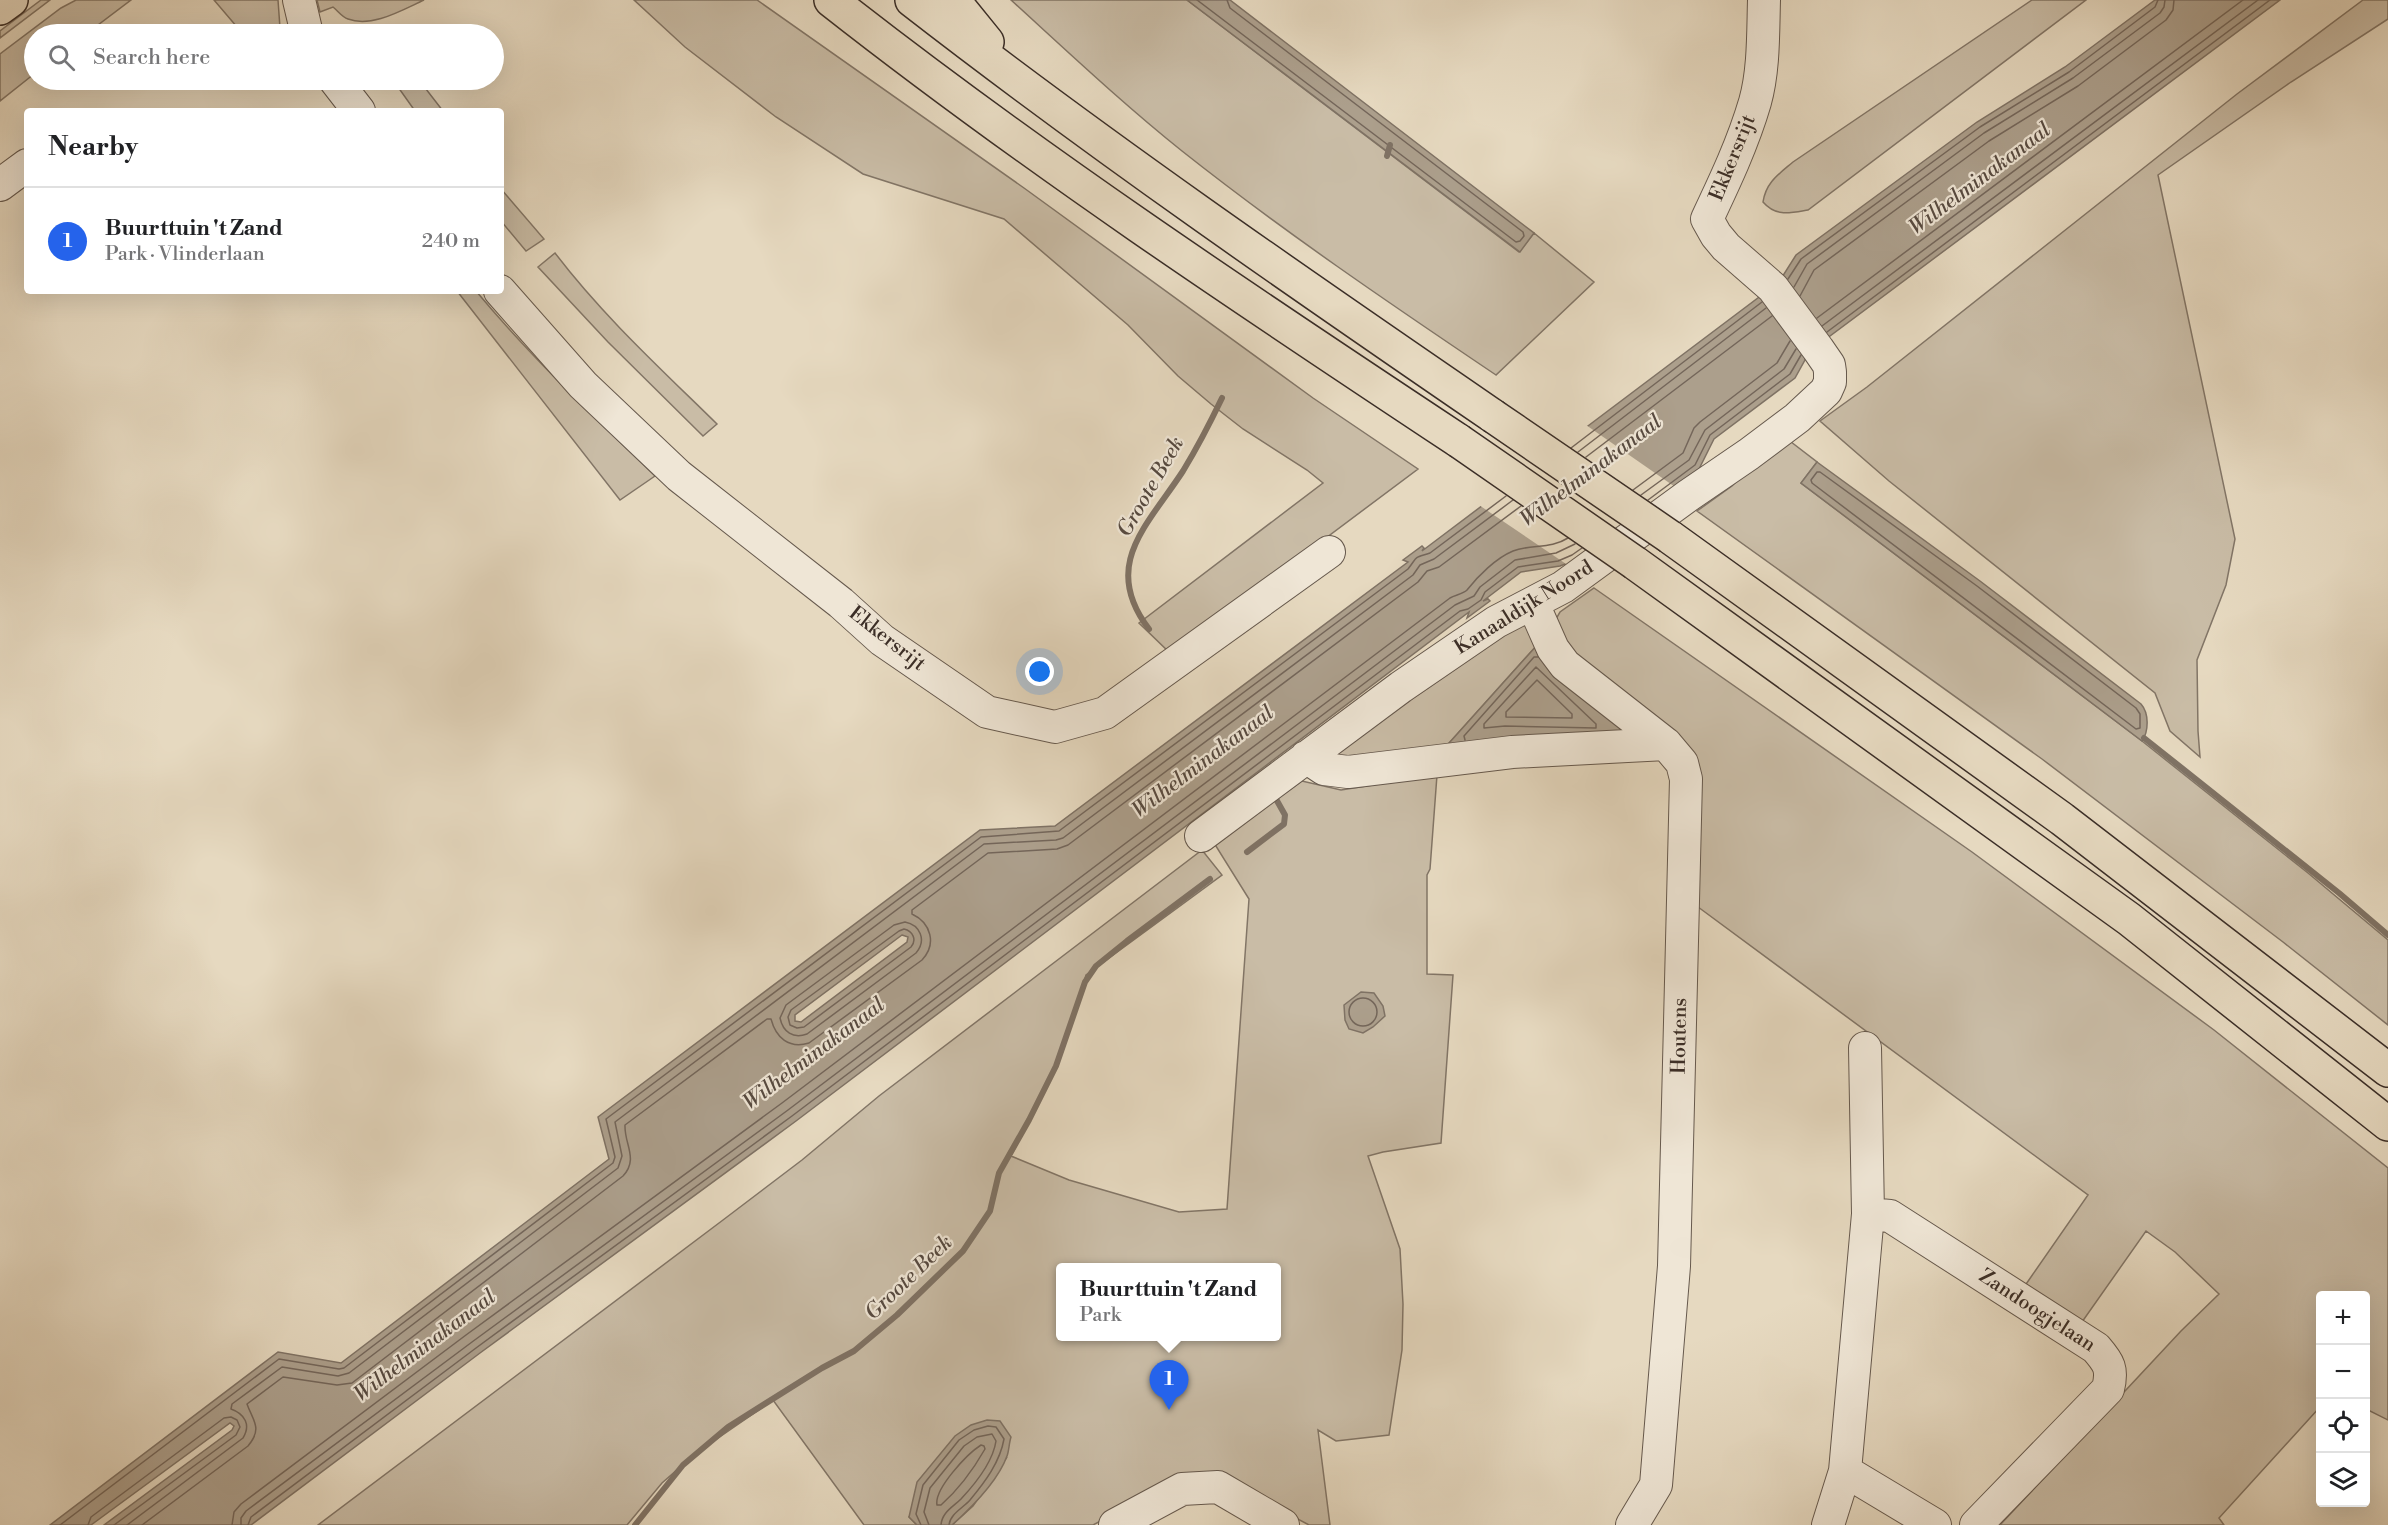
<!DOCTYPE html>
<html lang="en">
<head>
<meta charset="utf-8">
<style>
  :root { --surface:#fff; --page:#f2f2f2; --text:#202124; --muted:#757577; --line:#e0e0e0; --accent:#2563eb }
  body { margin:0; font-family:"Libre Bodoni",serif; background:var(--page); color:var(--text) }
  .controls { position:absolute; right:18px; bottom:18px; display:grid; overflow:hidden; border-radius:6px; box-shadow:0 6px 24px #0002 }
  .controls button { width:54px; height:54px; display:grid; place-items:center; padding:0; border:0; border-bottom:2px solid var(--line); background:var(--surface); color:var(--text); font:30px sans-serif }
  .you { position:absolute; left:1040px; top:672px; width:21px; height:21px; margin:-15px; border:4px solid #fff; border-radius:50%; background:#1a73e8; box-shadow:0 0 0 9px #1a73e833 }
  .badge { display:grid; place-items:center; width:39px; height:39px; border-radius:50%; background:var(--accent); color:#fff; font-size:20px; font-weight:700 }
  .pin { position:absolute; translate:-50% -50px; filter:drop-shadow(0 2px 3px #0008) }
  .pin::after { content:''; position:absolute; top:32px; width:21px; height:18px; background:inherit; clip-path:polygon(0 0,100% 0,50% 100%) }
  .popup { position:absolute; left:1056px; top:1263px; width:225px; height:78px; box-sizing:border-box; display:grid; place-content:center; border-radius:6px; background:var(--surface); filter:drop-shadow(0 2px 4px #0005); font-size:20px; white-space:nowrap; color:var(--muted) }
  .popup b { font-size:22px; color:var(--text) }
  .popup::after { content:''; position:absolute; left:50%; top:100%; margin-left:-12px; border:12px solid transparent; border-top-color:var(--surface) }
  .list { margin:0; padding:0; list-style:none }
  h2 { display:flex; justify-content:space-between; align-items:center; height:78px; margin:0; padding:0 24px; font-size:26px }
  h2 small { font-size:20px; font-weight:400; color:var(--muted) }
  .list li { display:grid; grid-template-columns:39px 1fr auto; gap:18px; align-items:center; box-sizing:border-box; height:108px; padding:0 24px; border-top:2px solid var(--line) }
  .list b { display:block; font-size:22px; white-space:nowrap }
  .list p { margin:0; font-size:20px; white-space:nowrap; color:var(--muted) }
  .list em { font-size:20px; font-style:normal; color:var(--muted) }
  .icon { flex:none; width:33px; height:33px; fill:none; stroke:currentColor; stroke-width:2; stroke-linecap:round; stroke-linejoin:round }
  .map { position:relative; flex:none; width:2388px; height:1525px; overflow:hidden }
  .search { position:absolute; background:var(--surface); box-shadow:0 6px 24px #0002; left:24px; top:24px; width:480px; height:66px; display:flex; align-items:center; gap:15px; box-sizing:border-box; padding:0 21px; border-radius:33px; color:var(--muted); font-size:22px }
  .panel { position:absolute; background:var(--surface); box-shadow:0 6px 24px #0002; left:24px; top:108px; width:480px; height:186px; border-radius:6px }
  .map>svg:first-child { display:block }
  .green { fill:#c9bca6; stroke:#827566; stroke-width:1.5; fill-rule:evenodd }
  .water { fill:#ac9f8c; stroke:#7f7264; stroke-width:1.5; fill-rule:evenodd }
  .pier { fill:#e6d9c0 }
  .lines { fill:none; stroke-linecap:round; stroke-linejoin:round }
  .shore { stroke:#74665a; stroke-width:1.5 }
  .stream { stroke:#7f7264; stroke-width:6 }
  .minor-casing { stroke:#66594d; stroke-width:34 }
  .major-casing { stroke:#3b2e27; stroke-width:36 }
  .highway-casing { stroke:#3b2e27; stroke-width:36 }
  .minor { stroke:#efe6d6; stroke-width:32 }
  .major { stroke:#e6d9c0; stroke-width:33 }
  .highway { stroke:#e6d9c0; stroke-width:33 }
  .highway-bridge-casing { stroke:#3b2e27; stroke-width:36; stroke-linecap:butt }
  .highway-bridge { stroke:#e6d9c0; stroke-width:33 }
  .labels { text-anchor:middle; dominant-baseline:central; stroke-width:4.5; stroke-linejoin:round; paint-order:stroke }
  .street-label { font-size:20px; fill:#3b2e27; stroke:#efe6d6 }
  .water-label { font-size:21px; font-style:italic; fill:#574a40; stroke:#efe6d6 }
</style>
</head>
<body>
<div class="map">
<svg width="2388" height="1525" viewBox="0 0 2388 1525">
  <rect width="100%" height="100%" fill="#e6d9c0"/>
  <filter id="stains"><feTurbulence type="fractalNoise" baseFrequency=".00333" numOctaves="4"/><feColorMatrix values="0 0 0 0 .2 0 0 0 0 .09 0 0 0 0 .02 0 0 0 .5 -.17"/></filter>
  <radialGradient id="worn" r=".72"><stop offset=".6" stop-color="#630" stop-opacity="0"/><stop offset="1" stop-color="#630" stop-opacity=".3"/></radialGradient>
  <path class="green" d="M41,0H50L0,38V31Z
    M76,0H131L86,34H34V74L0,101V54L61,8Z
    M214,0H278L280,28L257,34H243Z
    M317,0H424C402,10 372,28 348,19C342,17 338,11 333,7L320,12Z
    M634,0H757L1024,188L1313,398L1418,469L1171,654L1139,623L1323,483L1307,470L1243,429L1211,404L1178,376L1128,325L1004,219L863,174L776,117L685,47Z
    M1011,0H1187L1519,252L1534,233L1594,282L1496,375C1389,303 1283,231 1182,151C1122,103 1067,51 1011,0Z
    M2032,0H2086L1808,210C1790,213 1776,217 1763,202C1766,182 1779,174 1793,162Z
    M2363,0H2388V19L2291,82L2158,175L2235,539L2226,585L2197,660L2198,731L2200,757L2170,731L2155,693L1889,481L1820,421L1867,387L2237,94Z
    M393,80H419L443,111H415Z
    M501,189L544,239L526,251L501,221Z
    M555,253C603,316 661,369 717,424L703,436L608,342L538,267Z
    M457,291H476C531,357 593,416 655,476L620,500Z
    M1782,435L1817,462L1801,483L2142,741L2308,873L2388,940V1025L2283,942L2042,759L1697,511L1732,486Z
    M1594,588L1972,852L2214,1030L2388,1168V1420L2366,1409V1296H2320V1407L2219,1518L2224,1525H2000L2181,1331L2219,1294L2175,1252L2146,1231L2082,1322L2024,1287L2088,1195L1694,904L1701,773L1692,760L1568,659L1553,624L1560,612Z
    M1525,621L1539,643L1441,752L1325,759Z
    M1437,775L1430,869L1427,875V974L1453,975L1441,1143L1383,1152L1368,1156L1400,1249L1403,1304L1402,1350L1389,1435L1336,1441L1318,1430L1330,1525H1309L1215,1475L1186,1477L1093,1525H952L973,1506L1007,1457L909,1517L917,1525H864L773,1400L695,1454L662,1483L627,1525H318L723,1220L802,1160L879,1096L1202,850L1222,875L1086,975L1070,1029L1040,1100L1011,1156L1069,1180L1179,1212L1227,1209L1249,899L1214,843L1302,781L1341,790ZM1061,1268H1277V1336H1061Z"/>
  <path class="water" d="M1187,0H1230L1534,233L1520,252Z
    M2155,0H2280L1810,351L1795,378L1714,439L1699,469L1576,560L1560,566L1521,572L1483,601L1488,599L1490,601L1467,618L1469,612L796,1121L480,1353L251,1525H104L232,1430L234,1426L230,1423L91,1525H50L278,1352L341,1363L609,1159L598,1117L980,830L1055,826L1408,562L1403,560L1422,546L1424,548L1422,551L1779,282L1796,255L1977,122L2065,67ZM902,935L908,937L907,942L801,1022L795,1021V1015Z
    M1817,462L1980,581L2141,704C2149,713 2149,731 2142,741L1801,483Z
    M1539,643L1625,732L1441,752Z
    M1361,992L1374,993L1383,1006L1385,1016L1373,1027L1363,1033L1349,1029L1345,1020L1344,1005Z
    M987,1420L1000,1421L1011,1437C1009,1443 1009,1451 1007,1456C998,1481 971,1508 952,1525H917L909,1517L917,1482L955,1436L971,1425Z"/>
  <path class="pier" d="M1586,425L1678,489L1569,566L1479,505Z"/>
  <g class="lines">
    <path class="shore" d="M1197,0L1516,242L1520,241L1524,236L1523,232L1230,8L1227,0
      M1788,279L1801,259L1980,127L2069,72L2155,7L2158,0
      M1794,287L1807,264L1984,133L2073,78L2160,13L2164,7L2165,0
      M1800,296L1814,270L1989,141L2078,86L2166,20L2173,10L2174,0
      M1817,318L2243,0
      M1822,326L2258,0
      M1827,332L2270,0
      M1571,448L1762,302
      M1578,452L1766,308
      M1586,457L1772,316
      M1817,472H1820L1977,586L2136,708L2140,714V728L2136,729L1812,483L1811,480Z
      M1633,490L1683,453L1694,428L1700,422L1777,363L1790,341
      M1641,495L1689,460L1705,430L1784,369L1796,349
      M1648,500L1695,465L1710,435L1790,374L1801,355
      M1536,667L1596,724V728L1505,726L1484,728V724Z
      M1537,680L1572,714V718L1506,717V712Z
      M1465,740L1464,736L1534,657H1538
      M905,922C920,925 927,940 916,953L807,1034C793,1039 783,1032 780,1018L786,1005L894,925Z
      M904,929C913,931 917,940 911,947L804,1027L797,1028L790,1025L788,1017L791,1010L899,931Z
      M1349 1012a14 14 0 1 1 28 0a14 14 0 1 1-28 0Z
      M981,1445L984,1446L985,1449C973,1470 959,1489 941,1505H937C934,1489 967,1454 981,1445Z
      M60,1525L279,1359L339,1369L344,1368L613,1163L615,1157L606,1119L981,837L1059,831L1408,569C1419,555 1412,559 1430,553L1506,496
      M88,1525L91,1517L224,1418L231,1417L237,1420L240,1427L236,1435L114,1525
      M127,1525L243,1438C251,1425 245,1414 231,1409L232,1404L282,1367L338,1376L349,1373L618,1168L622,1156L615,1122L984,844L1056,840L1063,838L1413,575L1420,565L1434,559L1513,500
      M142,1525L248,1446C263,1428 253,1421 247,1404L283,1377L337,1385L352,1383L623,1176C639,1159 624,1144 625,1125L767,1019H771C776,1038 789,1049 809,1043L922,960C937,944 931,923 912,914V910L988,853L1057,849L1068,845L1418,582L1427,571L1439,567L1521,506
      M232,1525L234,1512L241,1504L466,1335L782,1103L1450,598C1455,595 1463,594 1467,590C1478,576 1496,558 1513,551C1531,544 1551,549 1568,538
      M241,1525V1518L246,1511L472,1342L788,1110L1455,605L1474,596L1480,587L1515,560L1556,553L1575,544
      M248,1525L251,1517L476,1348L792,1116L1460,611L1468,609L1481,600L1485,592L1518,567L1558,561L1572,555L1582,548
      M921,1525L916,1514L923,1485L959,1440L974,1430L988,1426L996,1427L1004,1439C1000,1462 985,1482 970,1500C963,1508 950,1514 949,1525
      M929,1525L924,1512L930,1488L964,1446L977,1437L992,1434L996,1441C993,1461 976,1483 961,1499C953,1507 942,1512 941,1525"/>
    <path class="stream" d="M1387,156L1390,145
      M1149,629C1100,565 1148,525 1183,471C1197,448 1210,423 1222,398
      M2144,738L2339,893L2388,935
      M1247,852L1284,824L1285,815L1276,799
      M635,1525L683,1465L728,1427L822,1368L854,1351L897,1315L963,1251L990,1211L999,1173L1029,1120L1056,1066L1085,982L1096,966L1127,941L1210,879"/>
    <g class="minor-casing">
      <path id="minor" d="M299,0L307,34
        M335,80L359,111
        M0,185L27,165
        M500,291L583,385L679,476L841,603L882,640L987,712L1055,727L1105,713L1329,552
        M1533,604L1553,649L1565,665L1666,744L1682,763L1686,779L1674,1266L1656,1485L1632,1525
        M1306,757L1324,769L1348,772L1512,752L1666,744
        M1201,836L1401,687L1496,622L1563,587L1689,495L1749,454L1797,418L1826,391L1830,382V372L1829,365L1818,349L1773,288L1726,247L1716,235L1707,219C1725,181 1743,143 1755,102C1764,70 1763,33 1764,0
        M1865,1048L1868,1214
        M1845,1471L1935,1525
        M1115,1525L1182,1489L1218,1487L1283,1525
        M1828,1525L1845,1471L1868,1214L1890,1216L2096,1348C2109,1363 2113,1369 2108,1389L1976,1525"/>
    </g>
    <g class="major-casing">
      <path id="major" d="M0,8L11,0"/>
    </g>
    <g class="highway-casing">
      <path id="highway" d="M831,0C1032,158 1246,300 1459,441
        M912,0C1100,146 1296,281 1493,416
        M953,0L987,42
        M1670,537L2062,819L2388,1070
        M1635,563L2129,919L2388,1124"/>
    </g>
    <use href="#minor" class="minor"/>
    <use href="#major" class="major"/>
    <use href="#highway" class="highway"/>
    <g class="highway-bridge-casing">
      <path id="highway-bridge" d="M1493,416L1670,537
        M1459,441L1635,563"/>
    </g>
    <use href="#highway-bridge" class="highway-bridge"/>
  </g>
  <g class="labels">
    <g class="street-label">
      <text transform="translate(1733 158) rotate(-68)">Ekkersrijt</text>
      <text transform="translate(1524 608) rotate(-32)">Kanaaldijk Noord</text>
      <text transform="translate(887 639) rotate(38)">Ekkersrijt</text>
      <text transform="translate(1680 1036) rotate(-89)">Houtens</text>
      <text transform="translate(2037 1311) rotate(33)">Zandoogjelaan</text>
    </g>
    <g class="water-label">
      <text transform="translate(1980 179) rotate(-37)">Wilhelminakanaal</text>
      <text transform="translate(1591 471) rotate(-37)">Wilhelminakanaal</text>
      <text transform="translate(1151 487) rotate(-60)">Groote Beek</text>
      <text transform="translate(1203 762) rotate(-37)">Wilhelminakanaal</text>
      <text transform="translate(814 1054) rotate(-37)">Wilhelminakanaal</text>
      <text transform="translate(909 1278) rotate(-44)">Groote Beek</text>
      <text transform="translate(425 1346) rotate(-37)">Wilhelminakanaal</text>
    </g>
  </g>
  <rect width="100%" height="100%" filter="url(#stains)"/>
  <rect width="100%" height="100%" fill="url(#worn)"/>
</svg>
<div class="controls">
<button>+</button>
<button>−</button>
<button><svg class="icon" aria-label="locate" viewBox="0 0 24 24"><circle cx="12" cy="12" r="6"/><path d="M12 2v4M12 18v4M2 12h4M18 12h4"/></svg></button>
<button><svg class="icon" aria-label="layers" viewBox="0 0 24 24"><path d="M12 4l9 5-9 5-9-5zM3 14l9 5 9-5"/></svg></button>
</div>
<div class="you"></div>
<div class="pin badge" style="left:1169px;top:1410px">1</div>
<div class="popup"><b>Buurttuin 't Zand</b>Park</div>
<div class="search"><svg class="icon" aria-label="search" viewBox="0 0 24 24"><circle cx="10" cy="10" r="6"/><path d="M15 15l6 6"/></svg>Search here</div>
<section class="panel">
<h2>Nearby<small></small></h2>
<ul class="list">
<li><span class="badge">1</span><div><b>Buurttuin 't Zand</b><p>Park · Vlinderlaan</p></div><em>240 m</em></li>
</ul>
</section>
</div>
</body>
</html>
